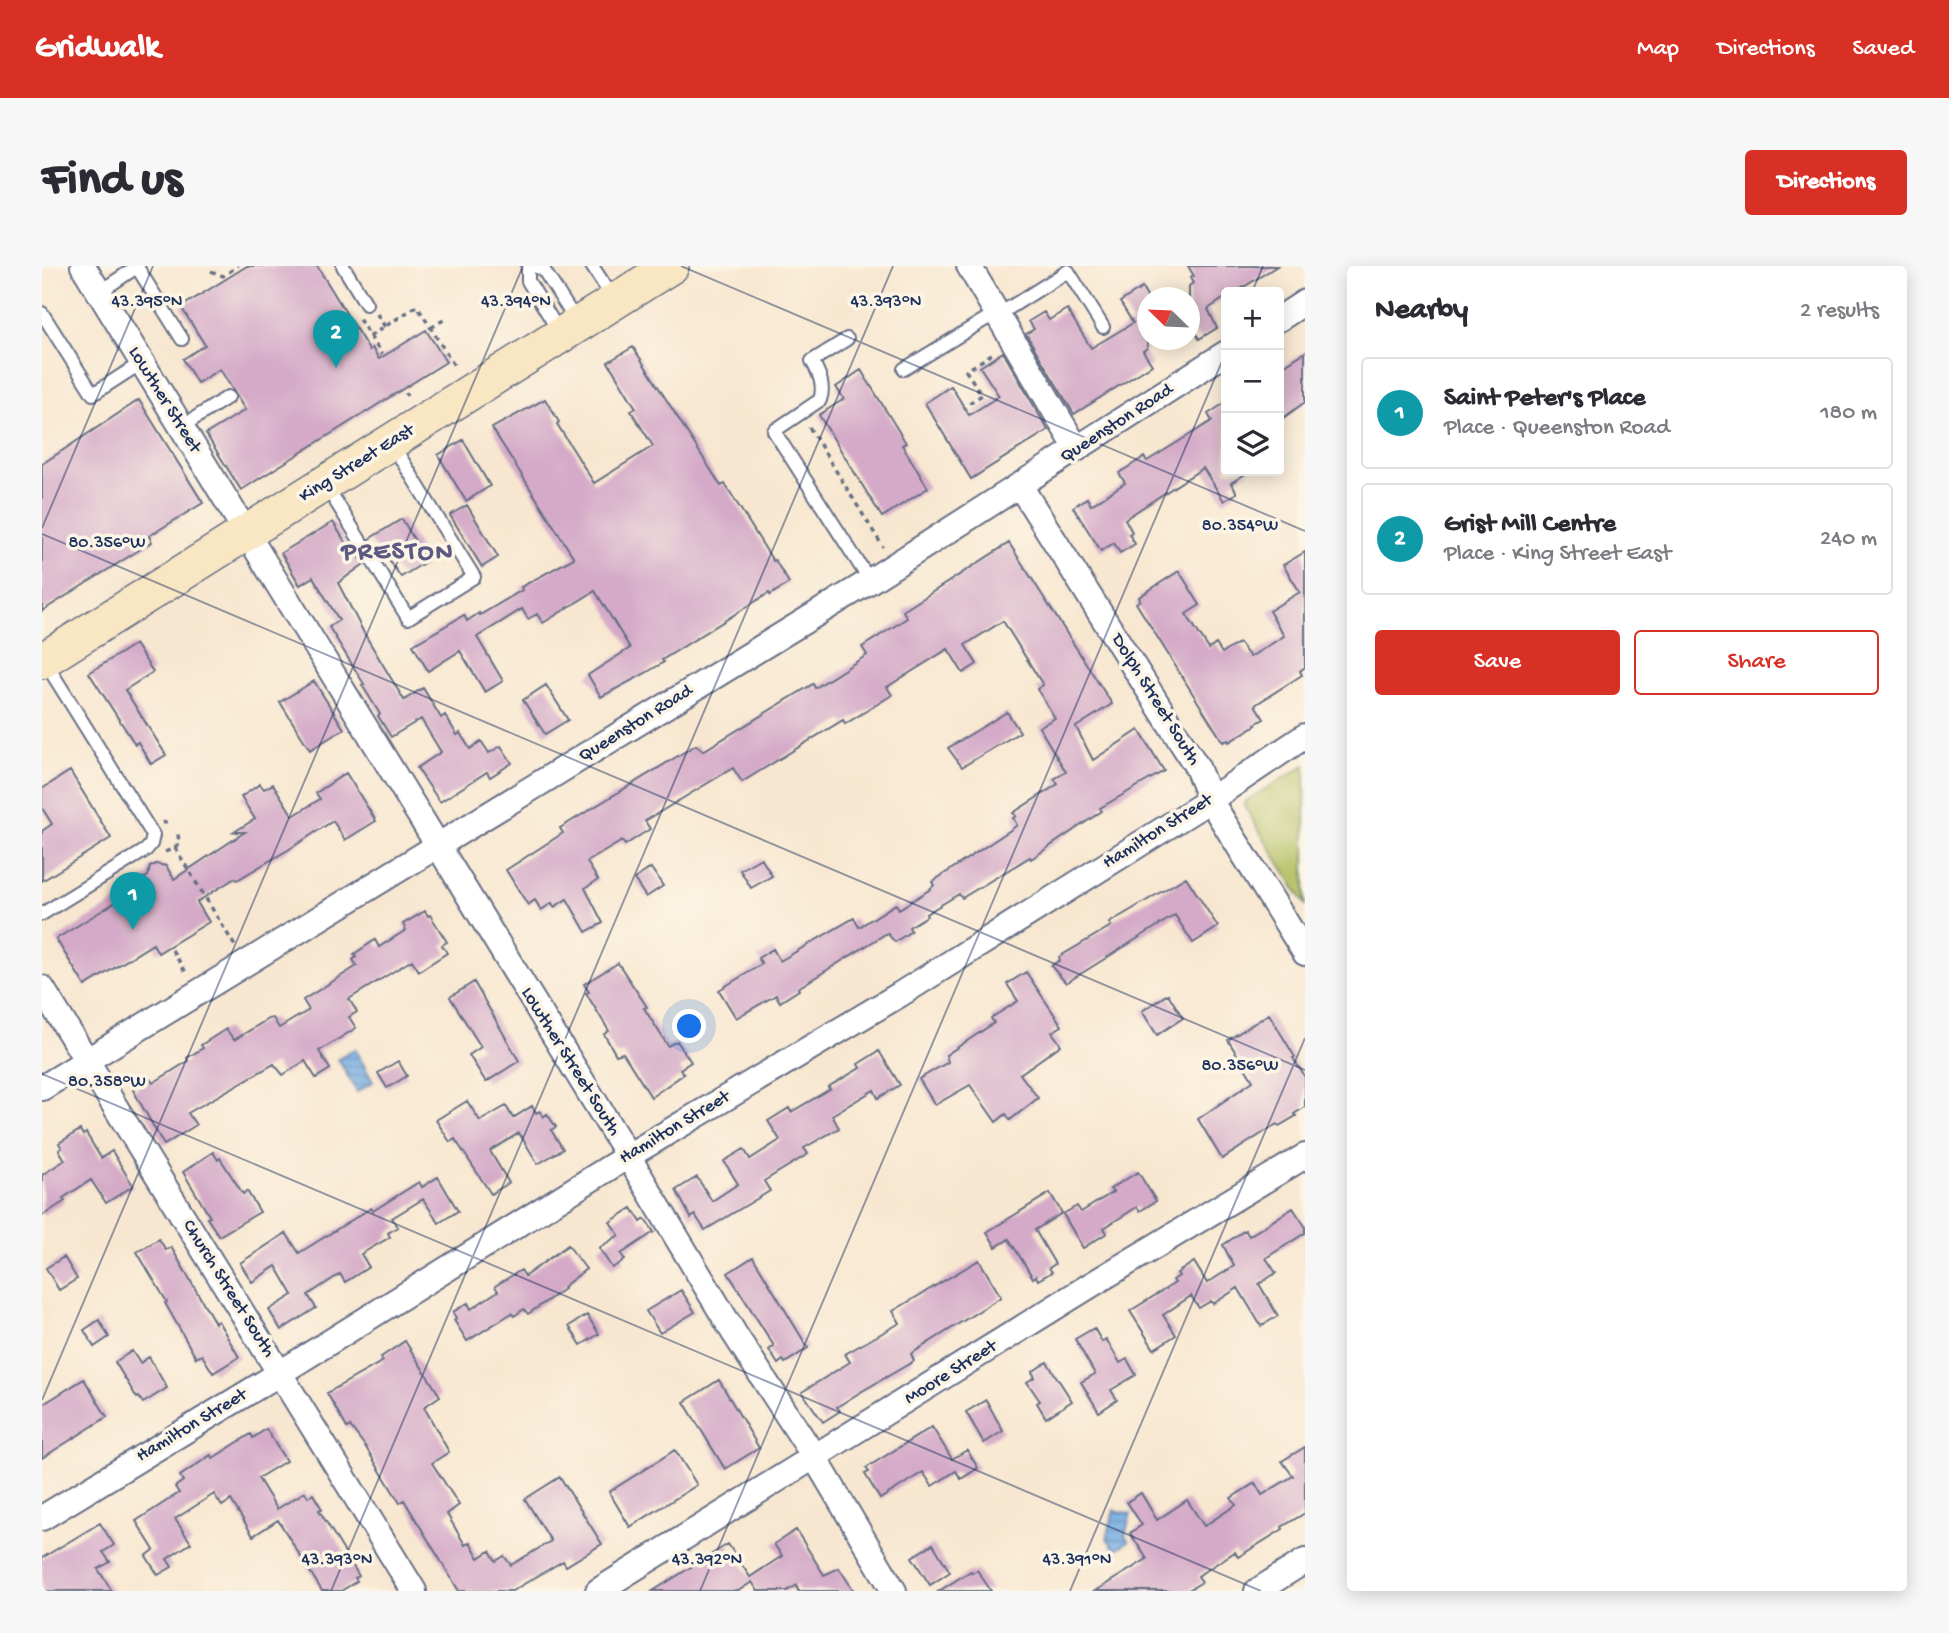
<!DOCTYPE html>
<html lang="en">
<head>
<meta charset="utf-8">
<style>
  :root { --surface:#fff; --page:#f7f7f7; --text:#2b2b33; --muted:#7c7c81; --line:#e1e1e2; --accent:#d93025 }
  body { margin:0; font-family:"Gochi Hand",sans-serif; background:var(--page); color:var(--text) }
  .controls { position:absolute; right:21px; top:21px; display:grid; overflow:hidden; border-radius:7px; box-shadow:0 4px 18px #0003 }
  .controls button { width:63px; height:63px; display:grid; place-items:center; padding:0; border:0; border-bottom:2px solid var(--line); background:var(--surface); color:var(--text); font:35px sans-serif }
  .compass { position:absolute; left:1095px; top:21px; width:63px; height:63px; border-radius:50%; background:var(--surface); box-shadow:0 4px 18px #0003; rotate:293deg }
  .you { position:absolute; left:648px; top:761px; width:24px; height:24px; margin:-18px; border:5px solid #fff; border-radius:50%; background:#1a73e8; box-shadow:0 0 0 10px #1a73e833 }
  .badge { display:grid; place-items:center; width:46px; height:46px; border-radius:50%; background:var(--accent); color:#fff; font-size:23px; font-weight:700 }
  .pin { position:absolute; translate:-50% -58px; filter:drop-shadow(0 2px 4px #0008) }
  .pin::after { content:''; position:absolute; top:37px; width:24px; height:21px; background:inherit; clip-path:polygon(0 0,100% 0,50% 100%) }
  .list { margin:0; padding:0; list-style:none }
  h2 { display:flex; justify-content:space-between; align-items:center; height:91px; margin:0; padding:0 28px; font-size:30px }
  h2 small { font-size:23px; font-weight:400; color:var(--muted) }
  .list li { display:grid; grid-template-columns:46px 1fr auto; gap:21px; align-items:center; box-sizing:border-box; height:112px; margin:0 14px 14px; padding:0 14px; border:2px solid var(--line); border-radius:7px }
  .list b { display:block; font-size:26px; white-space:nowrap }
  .list p { margin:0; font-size:23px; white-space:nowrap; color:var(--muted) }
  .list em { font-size:23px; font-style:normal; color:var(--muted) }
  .actions { display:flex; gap:14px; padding:21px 28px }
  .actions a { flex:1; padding:16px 0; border:2px solid var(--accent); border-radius:7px; text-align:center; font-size:24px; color:var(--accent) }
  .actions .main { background:var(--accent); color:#fff }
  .icon { flex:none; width:38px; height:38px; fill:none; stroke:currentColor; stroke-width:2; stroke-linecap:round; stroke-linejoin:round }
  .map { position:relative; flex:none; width:1263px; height:1325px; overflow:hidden; border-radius:7px }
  header { display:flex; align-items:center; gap:42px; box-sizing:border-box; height:98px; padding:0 35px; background:var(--accent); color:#fff }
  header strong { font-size:33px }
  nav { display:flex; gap:38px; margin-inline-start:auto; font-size:24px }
  .intro { display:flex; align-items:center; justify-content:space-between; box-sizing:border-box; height:168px; padding:0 42px }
  h1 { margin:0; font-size:49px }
  .button { padding:18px 32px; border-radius:7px; background:var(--accent); color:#fff; font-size:24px; font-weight:700 }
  main { display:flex; gap:42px; padding:0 42px }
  aside { flex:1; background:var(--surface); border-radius:7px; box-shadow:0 4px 18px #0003 }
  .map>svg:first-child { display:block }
  .green { fill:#b2c062; stroke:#667860; stroke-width:2 }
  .water { fill:url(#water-rules); stroke:#476ea0; stroke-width:2 }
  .building { fill:#d4aac8 }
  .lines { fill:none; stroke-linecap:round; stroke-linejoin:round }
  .lane-casing { stroke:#686f86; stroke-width:16 }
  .street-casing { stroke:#686f86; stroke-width:28 }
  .secondary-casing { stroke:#686f86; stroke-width:38 }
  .path { stroke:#686f86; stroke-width:3.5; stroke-dasharray:5 5; stroke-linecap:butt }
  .lane { stroke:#fff; stroke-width:12 }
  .street { stroke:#fff; stroke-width:24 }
  .secondary { stroke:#f9e7c3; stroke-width:35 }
  .ticks { fill:none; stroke:#1b2f5e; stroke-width:2; stroke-opacity:0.45 }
  .labels { text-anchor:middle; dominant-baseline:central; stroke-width:7; stroke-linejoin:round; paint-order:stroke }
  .street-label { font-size:19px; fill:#1b2f5e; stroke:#fcf5e5 }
  .district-label { font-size:26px; font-weight:bold; letter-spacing:2px; fill:#5c5a83; stroke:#fcf5e5 }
  .ticks-label { font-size:18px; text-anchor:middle; fill:#1b2f5e; stroke:#fcf5e5; stroke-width:7; stroke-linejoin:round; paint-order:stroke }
</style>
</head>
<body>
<header>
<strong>Gridwalk</strong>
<nav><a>Map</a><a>Directions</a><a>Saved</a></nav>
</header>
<div class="intro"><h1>Find us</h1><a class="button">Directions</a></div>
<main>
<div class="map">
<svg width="1263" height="1325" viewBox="0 0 1263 1325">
  <defs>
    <pattern id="water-rules" width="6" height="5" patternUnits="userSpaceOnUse" patternTransform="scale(1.75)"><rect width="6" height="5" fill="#73ace3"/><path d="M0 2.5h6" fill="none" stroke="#5e8cbb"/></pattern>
  </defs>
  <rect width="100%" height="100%" fill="#fcf5e5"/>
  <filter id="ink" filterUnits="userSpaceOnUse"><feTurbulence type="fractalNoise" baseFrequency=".0143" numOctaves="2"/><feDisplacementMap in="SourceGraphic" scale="14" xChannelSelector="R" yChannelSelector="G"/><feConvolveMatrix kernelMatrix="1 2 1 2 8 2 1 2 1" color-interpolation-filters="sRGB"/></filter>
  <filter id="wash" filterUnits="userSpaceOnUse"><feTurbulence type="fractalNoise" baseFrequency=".00686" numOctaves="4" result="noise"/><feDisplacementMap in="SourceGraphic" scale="28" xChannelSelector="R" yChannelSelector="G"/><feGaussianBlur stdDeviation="1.57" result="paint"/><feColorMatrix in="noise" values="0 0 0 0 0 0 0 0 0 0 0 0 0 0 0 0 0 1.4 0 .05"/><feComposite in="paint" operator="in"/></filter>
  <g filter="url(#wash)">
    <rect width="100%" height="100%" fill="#f8e7d0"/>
    <path class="green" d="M1263,499V638L1202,540L1204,535Z"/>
    <path class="water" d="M313,783L331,816L315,826L296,793Z
      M1072,1244L1089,1248L1083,1269L1087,1275L1073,1284L1065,1272Z"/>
    <g id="blocks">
      <path class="building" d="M205,0H275L327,84L330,82L337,93L384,64L404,96L199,224L164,168L203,144L178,103L155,117L141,93L163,79L139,41Z
        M1146,0H1235L1197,24L1184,26V31L1166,43L1175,62L1157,73L1154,67L1147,72V20L1151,17L1148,12L1152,10Z
        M1100,22L1105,31V82L1101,85L1110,99L1032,148L984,68L992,63L987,55L1002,46L1007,54L1025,43L1049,82L1091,57L1078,36Z
        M591,81L679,220L683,218L731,295L733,294L747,317L728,329L727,327L620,394L622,396L602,408L559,431L546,409L588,382L553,325L501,357L495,348L486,353L480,343L435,371L461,415L443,426L418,385L386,405L371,379L422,349L425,355L437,347L438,349L480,324L479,321L532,292L450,162L503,133L517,156L515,158L552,217L611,180L589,145L594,142L566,96Z
        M961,86L1006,164L929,213L883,137L909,120L927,149L957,130L938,101Z
        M1263,86V136L1237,155V103Z
        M819,104L864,177L860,179L886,222L840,251L777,149L802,133L794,121Z
        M97,134L161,237L107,270L110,276L0,345V198Z
        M1184,136V205H1208L1189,217L1195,227L1182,235L1161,202L1083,253L1090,266L1087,268L1093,278L1078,287L1072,277L1059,285L1031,241L1045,232L1049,239L1083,217L1077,207L1102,191L1105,195L1170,155L1166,148Z
        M421,174L448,220L424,235L396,189Z
        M425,239L456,291L440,301L408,249Z
        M360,253L385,295L359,311L341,286L337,289L327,273Z
        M291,256L308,284L312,282L322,298L296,317L322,367L362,434L381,422L399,452L403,449L415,469L418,467L428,483L439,475L447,487L459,480L470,497L448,511L445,506L398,536L375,502L399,486L379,453L349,471L336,450L338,448L320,419L322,418L287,361L297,354L271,311L258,319L239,287Z
        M967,277L1070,438L1034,461L1051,494L1097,464L1122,505L1058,542L1060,545L989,593L988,591L920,632L917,628L884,648L885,650L867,661L869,665L853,676L845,667L756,722L757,724L738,736L734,729L694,752L677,724L720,698L716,692L731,683L738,695L812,652L817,661L854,638L857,643L887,624L892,619L890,616L970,563L975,559L971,552L974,550L971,547L1016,518L1012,513L1024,506L997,461L1013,452L995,423L1001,419L961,355L923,379L935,398L921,407L906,383L845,421L850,429L803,458L801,454L700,516L691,502L603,555L608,563L583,579L580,575L545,596L556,614L543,622L561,657L544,666L525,633L512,641L510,637L499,644L493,634L486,639L464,604L521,567L518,562L654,479L661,485L771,418L773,422L825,389L820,381L865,352L861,345Z
        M1263,286V401L1258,405L1260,409L1213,439L1222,453L1213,458L1214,459L1187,476L1186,474L1181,476L1094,337L1098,334L1097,331L1137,305L1158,339L1144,348L1167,383L1174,378L1180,387L1197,377L1208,391L1242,370L1227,345L1258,326L1241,299Z
        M93,378L111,406L83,424L124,489L109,498L96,476L93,478L47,407Z
        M272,415L302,463L268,484L238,436Z
        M504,419L526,454L503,468L481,434Z
        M965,446L978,466L920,501L906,482Z
        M28,505L69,572L0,615V565L10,558L0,542V523Z
        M304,507L334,555L303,574L291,555L246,584L195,614L193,612L155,636L167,656L116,687L111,678L43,720L14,673L90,626L87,621L106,610L108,601L114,598L124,600L132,613L203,566H192L213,553L199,531L218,518L222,523L231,518L251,550L278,533L274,527Z
        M719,592L730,610L709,622L698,604Z
        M609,602L621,620L604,631L592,613Z
        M1144,611L1176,661L1151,677L1133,649L1024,717L1009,700L1018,694L1017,691L1069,660L1067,657Z
        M383,645L386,650L388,649L405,676L400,679L405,687L377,705L370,694L307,733L315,746L307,751L314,762L277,785L288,803L274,812L263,795L241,809L232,798L146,847L154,859L122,879L91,824L108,813L111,817L146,795L145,792L161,782L159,779L184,763L192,774L226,753L231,752L237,762L267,744L261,734L315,700L311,694L314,691L312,688L333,674L337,681L364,664L361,658Z
        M576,697L605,741L602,742L626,780L635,775L649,796L638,803L642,808L609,831L581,787L574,789L562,768L567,765L544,727L547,726L542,718Z
        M984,706L1020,760L1010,766L1019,779L978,808L996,832L968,854L964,848L954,856L928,819L893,839L877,813L906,796L904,789L952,757L949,752L976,735L965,718Z
        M432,716L477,795L444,816L427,789L439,781L408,731Z
        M1126,728L1141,752L1115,769L1100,745Z
        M1227,748L1253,791L1251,792L1263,811V841L1252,848L1254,850L1237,860L1235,858L1180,893L1156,853L1211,815L1186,774Z
        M837,785L858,819L836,832L832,824L790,849L797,862L762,882L766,888L722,915L728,925L663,964L653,949L649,952L634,924L655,911L670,935L696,918L682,895L702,883L708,893L738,874L726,855L747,842L749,846L788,823L786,821L818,802L816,798Z
        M356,795L365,810L345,822L336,807Z
        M425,835L438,855L464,840L471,852L490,840L494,847L498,845L501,851L505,848L514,861L509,864L521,883L496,898L477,867L448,885L467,917L449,928L413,873L408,876L394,854Z
        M38,864L41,869L44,867L59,892L70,885L91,920L64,937L49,914L21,932L23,935L0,950V909L23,894L17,884L20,882L17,877Z
        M171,886L176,894L178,892L201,928L205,925L218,946L177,970L165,952L168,951L141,906Z
        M1096,906L1114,935L1098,945L1095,941L1062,962L1065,967L1041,982L1021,948L1035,940L1039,946L1071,926L1068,923Z
        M396,911L416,945L397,957L381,933L350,952L356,961L346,967L348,971L319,988L327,1001L303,1016L298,1008L266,1029L274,1042L239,1064L227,1044L251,1029L234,1000L210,1016L198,997L244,967L257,987L329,942L331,945L377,916L380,921Z
        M1008,927L1020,947L993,964L1013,998L1007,1002L1010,1006L996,1014L994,1010L991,1012L967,973L954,981L945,966Z
        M590,942L599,956L603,953L612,966L579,988L583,994L570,1002L557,982L577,969L568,956Z
        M1251,942L1263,960V967L1224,992L1234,1007L1217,1018L1236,1050L1219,1060L1196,1022L1171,1038L1169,1035L1157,1042L1149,1030L1121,1049L1134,1069L1112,1083L1088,1045L1133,1017L1131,1014L1137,1010L1135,1007L1152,996L1165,1017L1192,1000L1181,979L1203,964L1207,970Z
        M117,973L124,984L129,981L173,1057L176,1055L197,1091L171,1107L160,1089L154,1092L123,1037L125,1036L95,986Z
        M526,979L544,1003L521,1021L522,1023L486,1048L482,1043L472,1050L470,1047L425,1075L412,1054L414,1052L411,1046L426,1037L429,1043L456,1025L453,1020L479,1004L483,1010Z
        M22,991L35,1013L17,1024L4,1002Z
        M711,991L766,1082L743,1097L741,1094L736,1098L727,1084L732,1080L686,1007Z
        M937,994L959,1031L869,1088L872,1095L817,1127L795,1141L798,1145L781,1156L760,1126L808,1096L803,1088L858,1057L851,1045Z
        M639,1024L653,1046L618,1067L604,1045Z
        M545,1049L557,1068L539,1079L527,1060Z
        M57,1054L67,1071L52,1081L42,1064Z
        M1052,1062L1060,1076L1064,1073L1078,1097L1085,1093L1094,1109L1069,1124L1075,1134L1057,1146L1039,1116L1053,1108L1033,1073Z
        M363,1075L398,1130L382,1141L407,1186L390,1197L417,1239L405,1248L423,1279L428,1276L437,1292L448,1285L454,1295L462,1290L469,1299L509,1275L483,1233L518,1211L560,1278L524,1300L521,1295L470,1325H417L362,1234L358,1237L323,1180L308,1160L305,1162L285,1127L341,1095L339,1091Z
        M90,1085L98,1097L107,1091L125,1122L101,1137L97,1131L95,1132L73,1096Z
        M1005,1096L1030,1135L1004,1152L995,1137L998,1135L985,1116L993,1111L990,1106Z
        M42,1113L65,1151L0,1192V1139Z
        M677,1114L717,1182L683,1203L642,1136Z
        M944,1134L961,1165L942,1177L924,1146Z
        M890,1161L910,1193L925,1184L936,1202L919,1213L914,1205L890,1220L881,1206L838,1233L823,1208L827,1206L824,1202Z
        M224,1163L244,1195L216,1212L235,1243L263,1226L266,1231L271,1228L280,1243L277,1244L317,1310L313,1312L315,1315L299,1325H280L236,1254L211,1270L189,1234L180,1240L172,1228L133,1253L149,1277L125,1293L130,1301L116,1309L104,1290L112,1284L94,1255L137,1227L133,1221L141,1215L138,1210L169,1189L171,1192L209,1168L211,1172Z
        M1263,1181V1247L1240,1261L1241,1263L1196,1291L1193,1286L1163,1305L1156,1310L1160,1316L1145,1325H1053L1105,1293L1088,1267L1100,1259L1085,1236L1099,1227L1115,1254L1145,1234L1162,1260L1194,1239L1189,1232L1213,1217L1220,1229L1251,1210L1240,1195Z
        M633,1184L655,1219L588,1261L567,1226Z
        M58,1257L72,1279L61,1286L68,1296L56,1303L70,1325H0V1292Z
        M754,1264L782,1309L797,1302L812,1325H756L755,1319L745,1325H716L710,1316L696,1325H611L686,1278L708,1311L740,1290L732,1278Z
        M891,1278L908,1306L888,1319L870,1291Z
        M935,1304L949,1325H897L929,1305L930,1307Z"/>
    </g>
  </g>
  <g filter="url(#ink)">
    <use href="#blocks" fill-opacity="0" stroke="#686f86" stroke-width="2"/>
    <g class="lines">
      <g class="lane-casing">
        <path id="lane" d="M301,0L324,38
          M486,0V15L518,67
          M492,0L501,3L536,58
          M550,0L571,32
          M95,1L140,73
          M56,27L96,0
          M0,47L51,128L99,97
          M805,73L770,95C777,107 783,120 778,134L732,165L828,315
          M862,103L944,53L956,49L1026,5L1061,61
          M139,161L186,131
          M283,218L366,352L432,311L350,178
          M0,648L104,584L109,578L111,569L3,396"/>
      </g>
      <g class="street-casing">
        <path id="street" d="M41,0L586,890L692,1067L773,1192L852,1325
          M927,0L1035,183
          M1237,53L1263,36
          M978,220L1155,501L1168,534L1263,687
          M0,722L372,1325
          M0,822L828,315L1184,87
          M0,1252L238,1107L586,890L857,729L1168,534L1263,470
          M556,1325L1044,1022L1263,890
          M1215,1325L1263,1295"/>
      </g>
      <g class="secondary-casing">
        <path id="secondary" d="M0,395L629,0"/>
      </g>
      <path class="path" d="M169,5L181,10L196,0
        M335,48L343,61
        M317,53L328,70L375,40L413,101
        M389,62L403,53
        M328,70L340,89
        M364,127L365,130
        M927,137L940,129L924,105L953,86
        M767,161L841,281
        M120,557L129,556
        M133,582L137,577L136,568
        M123,586L133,582L193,680
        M130,684L145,708"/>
      <use href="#lane" class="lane"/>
      <use href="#street" class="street"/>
      <use href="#secondary" class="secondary"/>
    </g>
  </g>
  <path class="ticks" d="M639,0L1263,265M1210,26L1221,0M0,262L111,0M0,268L1263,804M0,808L1219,1325M0,1134L481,0M289,1325L851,0M658,1325L1184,86M1028,1325L1263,772"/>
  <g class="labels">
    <g class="street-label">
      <text transform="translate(122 134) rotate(58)">Lowther Street</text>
      <text transform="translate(1075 158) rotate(-33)">Queenston Road</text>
      <text transform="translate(315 198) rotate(-32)">King Street East</text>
      <text transform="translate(1113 434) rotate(58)">Dolph Street South</text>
      <text transform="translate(594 458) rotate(-32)">Queenston Road</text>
      <text transform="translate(1116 566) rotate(-32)">Hamilton Street</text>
      <text transform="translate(528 796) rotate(58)">Lowther Street South</text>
      <text transform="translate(633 862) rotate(-31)">Hamilton Street</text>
      <text transform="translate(186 1023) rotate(58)">Church Street South</text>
      <text transform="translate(909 1107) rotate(-32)">Moore Street</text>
      <text transform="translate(150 1160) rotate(-31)">Hamilton Street</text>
    </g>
    <g class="district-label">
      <text x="356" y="287">PRESTON</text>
    </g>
  </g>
  <g class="ticks-label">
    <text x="105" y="40">43.395°N</text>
    <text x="474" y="40">43.394°N</text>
    <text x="844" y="40">43.393°N</text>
    <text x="1198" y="264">80.354°W</text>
    <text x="65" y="281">80.356°W</text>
    <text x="1198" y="804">80.356°W</text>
    <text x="65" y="820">80.358°W</text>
    <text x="295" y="1298">43.393°N</text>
    <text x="665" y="1298">43.392°N</text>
    <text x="1035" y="1298">43.391°N</text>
  </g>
</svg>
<div class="controls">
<button>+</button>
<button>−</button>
<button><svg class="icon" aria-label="layers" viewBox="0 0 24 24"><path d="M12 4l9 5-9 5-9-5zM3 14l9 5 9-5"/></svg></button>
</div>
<svg class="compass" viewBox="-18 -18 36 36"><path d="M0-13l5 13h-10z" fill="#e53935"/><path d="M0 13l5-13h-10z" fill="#7c7c81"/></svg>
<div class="you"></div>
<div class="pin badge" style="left:91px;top:664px;background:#0f9aa8">1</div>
<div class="pin badge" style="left:294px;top:102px;background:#0f9aa8">2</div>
</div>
<aside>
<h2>Nearby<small>2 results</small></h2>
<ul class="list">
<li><span class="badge" style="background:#0f9aa8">1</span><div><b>Saint Peter's Place</b><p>Place · Queenston Road</p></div><em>180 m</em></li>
<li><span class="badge" style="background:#0f9aa8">2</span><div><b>Grist Mill Centre</b><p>Place · King Street East</p></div><em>240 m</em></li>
</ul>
<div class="actions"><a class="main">Save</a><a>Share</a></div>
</aside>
</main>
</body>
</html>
